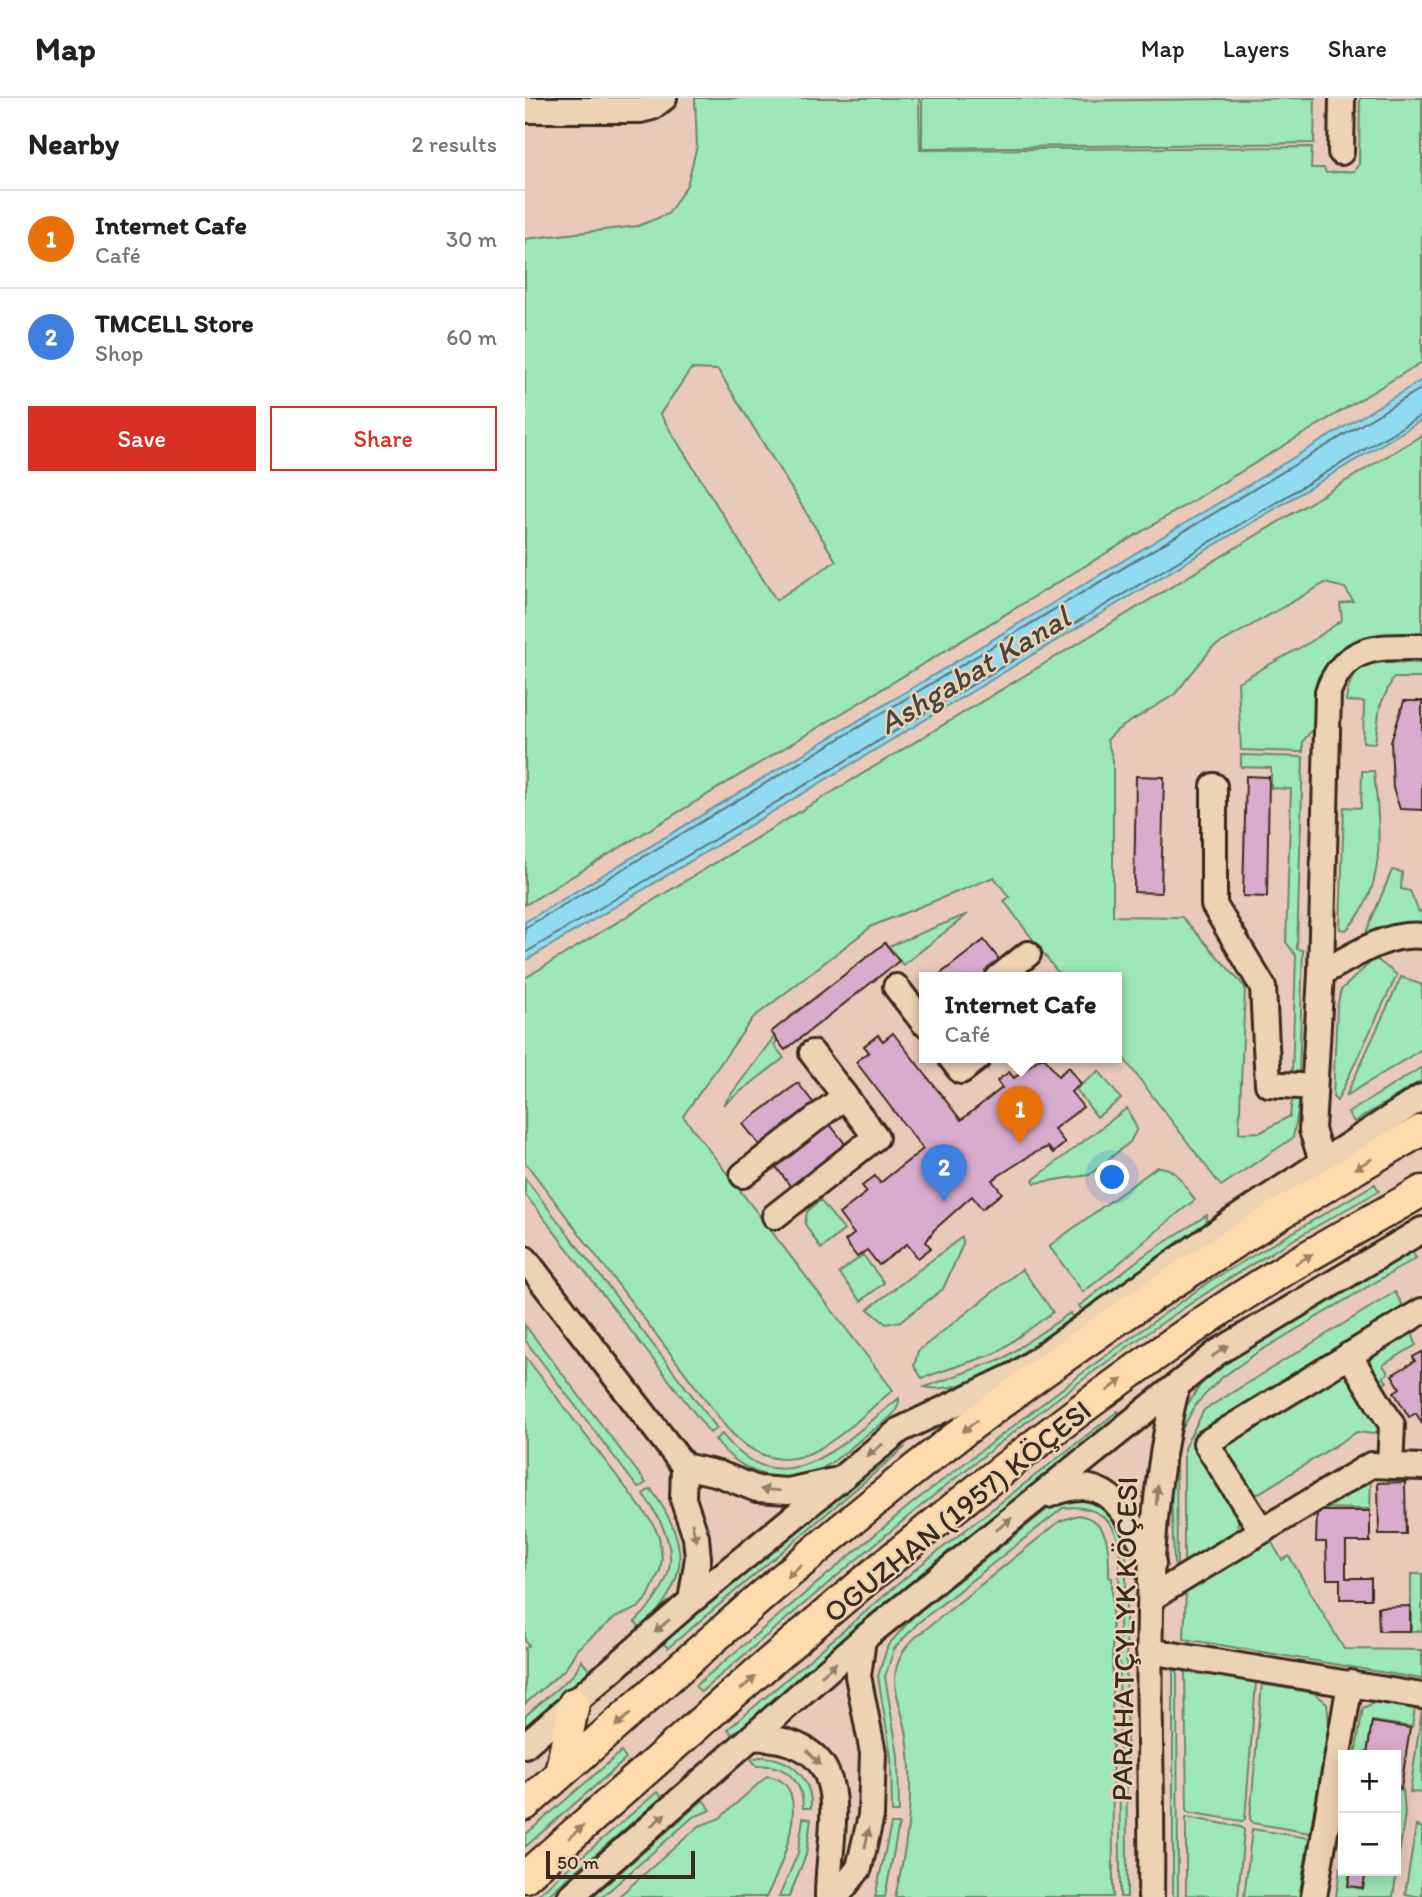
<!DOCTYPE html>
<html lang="en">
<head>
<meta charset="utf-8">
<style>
  :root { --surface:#fff; --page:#f2f2f2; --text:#202124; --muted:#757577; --line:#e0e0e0; --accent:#d93025 }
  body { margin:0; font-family:Itim,sans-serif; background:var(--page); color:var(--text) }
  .controls { position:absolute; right:21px; bottom:21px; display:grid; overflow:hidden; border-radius:0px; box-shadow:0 4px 18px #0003 }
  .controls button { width:63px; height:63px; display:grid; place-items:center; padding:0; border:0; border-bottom:2px solid var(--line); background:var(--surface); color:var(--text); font:35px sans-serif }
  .scale { position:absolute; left:21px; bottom:18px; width:149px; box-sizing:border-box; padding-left:7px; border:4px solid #3b2a1e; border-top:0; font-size:19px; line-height:24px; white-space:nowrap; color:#3b2a1e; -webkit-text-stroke:5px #edd2b4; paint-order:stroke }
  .you { position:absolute; left:588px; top:1080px; width:24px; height:24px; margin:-18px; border:5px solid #fff; border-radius:50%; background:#1a73e8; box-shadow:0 0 0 10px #1a73e833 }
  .badge { display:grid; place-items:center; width:46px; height:46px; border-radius:50%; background:var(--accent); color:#fff; font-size:23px; font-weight:700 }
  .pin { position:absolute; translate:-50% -58px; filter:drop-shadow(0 2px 4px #0008) }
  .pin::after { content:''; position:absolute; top:37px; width:24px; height:21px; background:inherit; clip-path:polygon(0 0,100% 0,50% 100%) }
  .popup { position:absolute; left:394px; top:874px; width:203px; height:91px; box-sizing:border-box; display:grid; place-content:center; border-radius:0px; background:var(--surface); filter:drop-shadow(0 2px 5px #0005); font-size:23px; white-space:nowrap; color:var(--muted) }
  .popup b { font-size:26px; color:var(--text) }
  .popup::after { content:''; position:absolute; left:50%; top:100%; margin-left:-14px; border:14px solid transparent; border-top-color:var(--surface) }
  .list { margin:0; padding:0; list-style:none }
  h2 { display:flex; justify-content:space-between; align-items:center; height:91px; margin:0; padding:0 28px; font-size:30px }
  h2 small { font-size:23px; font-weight:400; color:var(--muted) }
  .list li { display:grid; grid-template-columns:46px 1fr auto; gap:21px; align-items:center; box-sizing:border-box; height:98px; padding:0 28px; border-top:2px solid var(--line) }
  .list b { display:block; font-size:26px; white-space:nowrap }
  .list p { margin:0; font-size:23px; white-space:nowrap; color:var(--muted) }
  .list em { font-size:23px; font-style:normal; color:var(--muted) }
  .actions { display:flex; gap:14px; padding:21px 28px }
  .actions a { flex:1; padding:16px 0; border:2px solid var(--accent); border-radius:0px; text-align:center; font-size:24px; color:var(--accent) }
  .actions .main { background:var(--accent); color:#fff }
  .map { position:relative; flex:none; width:897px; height:1799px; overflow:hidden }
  header { display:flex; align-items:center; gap:42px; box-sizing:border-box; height:98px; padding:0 35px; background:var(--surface); border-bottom:2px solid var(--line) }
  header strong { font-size:33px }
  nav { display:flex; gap:38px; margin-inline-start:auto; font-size:24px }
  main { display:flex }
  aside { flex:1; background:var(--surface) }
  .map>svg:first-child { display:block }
  .green { fill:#9ee7b6; stroke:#6c886a; stroke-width:2; fill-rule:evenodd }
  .water { fill:#90dbf1; stroke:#6e949d; stroke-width:2 }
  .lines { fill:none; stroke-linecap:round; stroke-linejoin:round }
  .shore { stroke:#5d7172; stroke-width:2 }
  .building { fill:#d9acce; stroke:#3b2a1e; stroke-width:2 }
  .minor-casing { stroke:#3b2a1e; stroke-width:30 }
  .major-casing { stroke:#3b2a1e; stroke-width:35 }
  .minor { stroke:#edd2b4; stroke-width:24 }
  .major { stroke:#fedbac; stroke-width:30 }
  .oneway { fill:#9c8265 }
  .oneway2 { fill:#947e69 }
  .labels { text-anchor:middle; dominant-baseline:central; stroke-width:5; stroke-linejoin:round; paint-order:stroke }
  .street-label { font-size:30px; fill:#3b2a1e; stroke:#edd2b4 }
  .water-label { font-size:32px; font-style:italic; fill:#48453e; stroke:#edd2b4 }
</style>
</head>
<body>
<header>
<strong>Map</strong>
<nav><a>Map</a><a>Layers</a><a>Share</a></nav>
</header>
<main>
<aside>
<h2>Nearby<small>2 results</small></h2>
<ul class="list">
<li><span class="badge" style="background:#e8710a">1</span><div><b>Internet Cafe</b><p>Café</p></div><em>30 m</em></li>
<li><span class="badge" style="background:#3f7fe0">2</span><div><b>TMCELL Store</b><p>Shop</p></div><em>60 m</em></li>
</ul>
<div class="actions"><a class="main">Save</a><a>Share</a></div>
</aside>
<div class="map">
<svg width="897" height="1799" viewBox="0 0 897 1799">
  <rect width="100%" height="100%" fill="#e9cab9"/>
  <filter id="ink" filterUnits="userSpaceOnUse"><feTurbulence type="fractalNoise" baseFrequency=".0143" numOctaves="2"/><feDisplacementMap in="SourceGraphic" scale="14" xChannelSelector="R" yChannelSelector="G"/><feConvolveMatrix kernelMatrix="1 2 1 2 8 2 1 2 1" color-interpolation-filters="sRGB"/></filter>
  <g filter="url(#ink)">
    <path class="green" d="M170,0H394L395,52L787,49L786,70H799L801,75L829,73L834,66L835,0H897V264L0,807V141L113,128L143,116L162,87L172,48ZM166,271L193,272L311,463L251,502L135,316Z
      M397,0H501L520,3L790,0L789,45L397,50Z
      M897,337V533C872,552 839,524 806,561C798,570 790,582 789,594C787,605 792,616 791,627L778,643V654L716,652L713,584L787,543L817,522L815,506L828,503L820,490L800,485L687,550L650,596L592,632L582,642L588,662V818L657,819L720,889L714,1035L736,1034L765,1018L767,1002L771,1000L775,1002L768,1040L696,1088L591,950V880H537L479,803L484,799L469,779L347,828L228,920L158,1018L368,1292C314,1336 265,1400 202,1330L0,1064V880Z
      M852,564L897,565V580H868L855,608L850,645L838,644L839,604L821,603C823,582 830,569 852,564Z
      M716,657L778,659L772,851L778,852L774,976H767L771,858L761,844L766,691L746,690V670L716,669Z
      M837,673H849C854,725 864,791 821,832L815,831L819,709L836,710Z
      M867,772L877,774L876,791L885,793L894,814L897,812V828L846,839L840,837Z
      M443,816L378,867L364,848Z
      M850,860L872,877L812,1003L808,999L812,909L816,892Z
      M876,879L897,887V951L821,998Z
      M249,939L252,943L249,947L259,960L198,1007Z
      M897,969V982L829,1024L823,1015Z
      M574,973L596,1001L572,1019L551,991Z
      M602,1010L612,1031L605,1044L564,1077L510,1085L508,1082Z
      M632,1069C651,1067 660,1089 670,1102C631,1131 598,1165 558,1194L524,1148Z
      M0,1080L192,1330L185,1335L0,1096Z
      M850,1086L854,1093C798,1124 742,1156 689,1190C507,1309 340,1453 176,1594L170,1588L385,1407L568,1267L685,1183Z
      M295,1102L319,1132L296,1151L280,1126L282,1114Z
      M682,1117L681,1128L559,1214L554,1208L617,1159Z
      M437,1139L438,1146L418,1191L376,1223L361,1226L343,1211Z
      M885,1150L891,1160L730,1256L695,1281L672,1305L657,1331L651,1355L652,1468L649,1466L645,1368L658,1313L676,1286L704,1260Z
      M338,1157L359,1185L336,1203L314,1175Z
      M497,1171L528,1214L471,1255L397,1280L389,1268L393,1253Z
      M870,1194L880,1211L671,1341L714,1410L712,1436L664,1467L659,1465V1350L679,1312Z
      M545,1215L549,1221C515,1245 442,1300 400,1289L479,1260Z
      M0,1227L121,1385L113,1390L0,1242Z
      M886,1230L891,1247L858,1267L863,1275L858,1279L862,1284L855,1288L840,1261Z
      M0,1258L127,1424L134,1438L137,1460L135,1473L123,1499L113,1510L91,1519L52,1551L41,1570L0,1606V1550L4,1547L0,1543Z
      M820,1274L856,1327L855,1332L848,1336L832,1334L723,1402L691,1349Z
      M374,1300C375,1317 356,1326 344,1335C328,1347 313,1362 296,1371C256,1391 215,1374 190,1342L197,1336C257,1414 320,1343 374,1300Z
      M593,1313L595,1317L587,1326L397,1475L208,1637L203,1631L393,1469Z
      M379,1350L143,1550L138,1545L370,1351Z
      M846,1379L845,1411L791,1410Z
      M126,1391C165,1446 166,1481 117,1531L110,1524C156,1480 155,1446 118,1396Z
      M556,1401C579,1406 599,1424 601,1448H594C590,1418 565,1406 538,1410L393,1525L369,1551L360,1579L373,1657L374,1714H367L366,1658L353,1578L363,1547L388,1519L529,1406Z
      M553,1417C586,1422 584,1453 584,1479L587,1480L588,1799H370C383,1746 390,1693 382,1639C380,1620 370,1600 370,1581C370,1565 379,1549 391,1539L535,1423Z
      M746,1443L757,1462L764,1458L819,1551L897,1552V1581L659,1541L661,1492Z
      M594,1456H601L602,1799H595Z
      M886,1476H897V1533H886Z
      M56,1562L65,1573L0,1630V1618L49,1576Z
      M652,1570L653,1799H648V1574Z
      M660,1572L731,1584L720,1721L717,1723L662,1714Z
      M737,1586L789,1595L802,1605L804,1626L785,1735L728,1725L725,1721Z
      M851,1604L890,1610L887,1629L847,1623L842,1657H830L838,1610Z
      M897,1611V1695L885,1694Z
      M96,1654L101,1661L0,1749V1737Z
      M235,1659C266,1659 287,1680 286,1710H278C278,1684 260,1664 232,1668L226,1661Z
      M242,1678C294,1684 254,1775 241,1799H93L174,1728L195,1720Z
      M871,1691L878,1692L880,1715L868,1799H811L815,1770L825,1773L823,1788L838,1791L841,1773H871Z
      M132,1694L137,1699L21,1799H10Z
      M178,1702L186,1712L168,1719L77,1799H67Z
      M661,1719L716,1729L719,1732L713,1799L661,1797Z
      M278,1720L286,1721L281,1757L264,1799H254L273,1755Z
      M366,1726H374L360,1799H350Z
      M891,1728L897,1729V1799L880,1796Z
      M727,1731L784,1740L774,1799H719Z"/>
    <path class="water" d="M897,282V322L0,863V824Z"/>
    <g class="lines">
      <path class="shore" d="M0,830L897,290
        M0,855L897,317"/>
    </g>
    <path class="building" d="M879,603H897V712L875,711L868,690L866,644Z
      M611,678L639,679L636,795L609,794Z
      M721,678L744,679L742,799L718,798Z
      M459,842L477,865L458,880H410Z
      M360,845L374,863L260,952L246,934Z
      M368,935L436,1022L477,990L472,983L484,974L489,980L515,960H520L533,978L544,969L556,986L546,994L558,1009L529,1031L540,1045L528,1055L523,1049L509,1055L467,1082L477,1095L457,1111L447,1098L409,1132L401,1144L406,1150L393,1160L382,1146L354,1167L342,1152L332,1159L320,1143L329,1136L314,1116L342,1094L337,1088L350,1078L355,1085L398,1051L331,964L344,954L339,948L353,937L358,943Z
      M273,985L290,1007L236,1049L218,1026Z
      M303,1024L321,1047L266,1089L249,1066Z
      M897,1254V1326L891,1315L884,1319L869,1294L875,1290L867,1277L890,1263L888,1259Z
      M880,1384L881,1436H854L853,1385Z
      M792,1413H845V1444H821V1480H846V1501H815V1481H802L801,1444H791Z
      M885,1508V1533H854L853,1509Z
      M847,1624L885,1630L876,1690L871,1689V1657H842Z
      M826,1773H841L838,1790L823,1788Z"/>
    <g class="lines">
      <g class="minor-casing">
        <path id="minor" d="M0,12H115L127,9L139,0
          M816,54L817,0
          M689,688V807L738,889L743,986L789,989
          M796,875C827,859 861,834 897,838
          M473,880L503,856
          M371,889L399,925
          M426,960L436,973L453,960
          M797,1063L787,1032L796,875L803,594C820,546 854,549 897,549
          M218,1077L320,998
          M250,1118L351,1039L287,955
          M0,1161L159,1368L158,1401L171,1439L173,1460L166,1503
          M824,1257L867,1327L865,1368
          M159,1368L194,1376L232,1391L263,1393L308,1383
          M523,1397C585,1369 603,1419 628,1465
          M737,1433L681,1345L897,1213
          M626,1500L846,1367L897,1369
          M624,1553L897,1598
          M227,1639C338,1643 303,1725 303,1799
          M0,1647L166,1503L375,1332L492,1276L709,1122L897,999
          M45,1799L338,1541L693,1254L897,1132
          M311,1799L334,1770L346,1718L348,1655L333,1578L338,1541
          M626,1799C629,1628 610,1454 652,1287
          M789,1799L825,1585"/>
      </g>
      <g class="major-casing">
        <path id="major" d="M35,1676L49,1605
          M0,1707C147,1578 292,1444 448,1326C591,1217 741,1121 897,1032
          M0,1779C221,1584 442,1384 687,1218C754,1172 827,1134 897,1093"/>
      </g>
      <use href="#minor" class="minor"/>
      <use href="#major" class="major"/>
    </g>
    <defs><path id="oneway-solid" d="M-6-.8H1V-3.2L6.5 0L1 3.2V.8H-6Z" transform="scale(1.75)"/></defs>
    <g class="oneway">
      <use href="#oneway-solid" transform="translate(838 1066) rotate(150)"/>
      <use href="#oneway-solid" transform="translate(779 1161) rotate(-30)"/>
      <use href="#oneway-solid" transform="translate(590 1287) rotate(-37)"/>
      <use href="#oneway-solid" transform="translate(445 1328) rotate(142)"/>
      <use href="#oneway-solid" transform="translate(269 1473) rotate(139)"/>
      <use href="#oneway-solid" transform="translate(223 1585) rotate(-41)"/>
      <use href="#oneway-solid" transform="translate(98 1622) rotate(139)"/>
      <use href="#oneway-solid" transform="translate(51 1734) rotate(-41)"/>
    </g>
    <g class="oneway2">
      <use href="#oneway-solid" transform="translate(695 1253) rotate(-36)"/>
      <use href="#oneway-solid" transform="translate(350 1352) rotate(142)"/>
      <use href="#oneway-solid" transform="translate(245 1392) rotate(-177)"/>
      <use href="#oneway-solid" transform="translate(632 1397) rotate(-86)"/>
      <use href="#oneway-solid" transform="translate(479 1426) rotate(-39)"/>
      <use href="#oneway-solid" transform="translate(169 1434) rotate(78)"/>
      <use href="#oneway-solid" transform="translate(137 1528) rotate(139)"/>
      <use href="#oneway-solid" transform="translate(304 1571) rotate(-41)"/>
      <use href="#oneway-solid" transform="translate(289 1660) rotate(47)"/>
      <use href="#oneway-solid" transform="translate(133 1722) rotate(-41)"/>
      <use href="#oneway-solid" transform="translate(342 1740) rotate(-78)"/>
    </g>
  </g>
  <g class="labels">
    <g class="street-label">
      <text transform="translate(432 1413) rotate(-39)">OGUZHAN (1957) KÖÇESI</text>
      <text transform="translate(599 1541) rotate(-89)">PARAHATÇYLYK KÖÇESI</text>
    </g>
    <g class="water-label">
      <text transform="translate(449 572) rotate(-31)">Ashgabat Kanal</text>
    </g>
  </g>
</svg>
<div class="controls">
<button>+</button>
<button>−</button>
</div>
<div class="scale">50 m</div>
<div class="you"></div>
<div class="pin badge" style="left:495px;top:1046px;background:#e8710a">1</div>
<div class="popup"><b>Internet Cafe</b>Café</div>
<div class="pin badge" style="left:419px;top:1104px;background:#3f7fe0">2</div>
</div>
</main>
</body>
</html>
